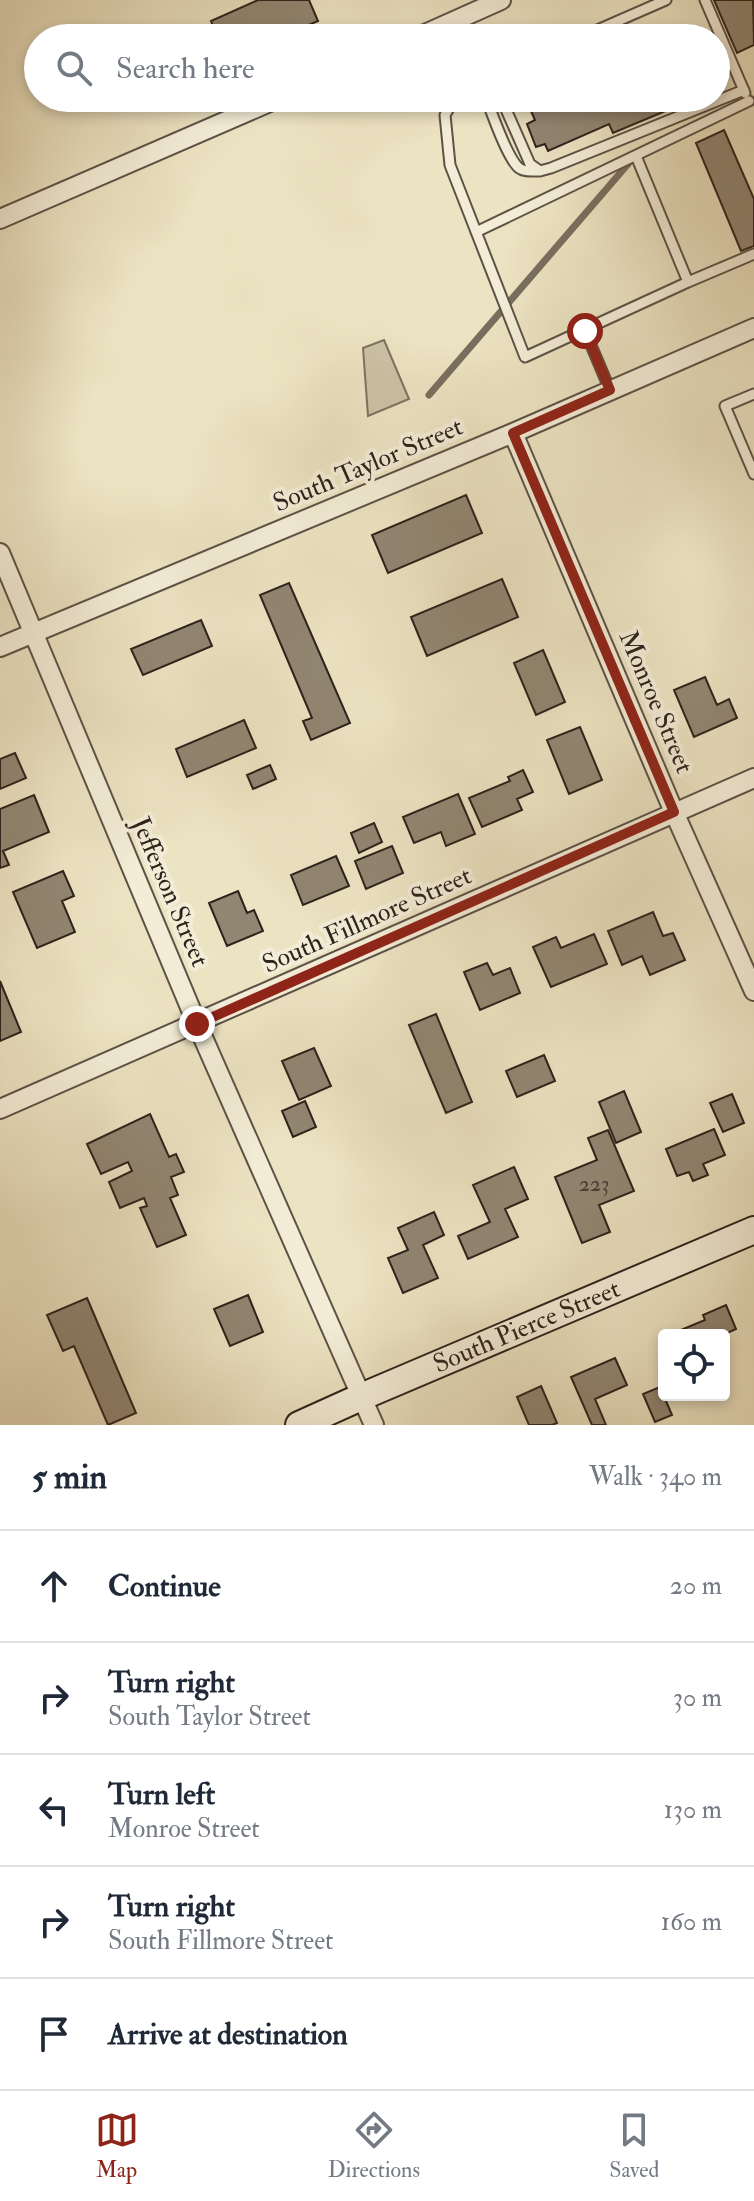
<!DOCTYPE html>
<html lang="en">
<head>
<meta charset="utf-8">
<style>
  :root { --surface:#fff; --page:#f6f6f7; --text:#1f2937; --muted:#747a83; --line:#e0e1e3; --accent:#8f2418 }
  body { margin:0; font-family:"IM FELL Double Pica",serif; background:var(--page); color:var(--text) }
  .controls { position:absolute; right:24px; bottom:24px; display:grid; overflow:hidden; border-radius:8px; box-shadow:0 4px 12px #0003 }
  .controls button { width:72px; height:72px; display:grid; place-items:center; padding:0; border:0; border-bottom:2px solid var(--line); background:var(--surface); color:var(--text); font:40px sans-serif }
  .stop { position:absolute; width:24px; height:24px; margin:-18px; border:6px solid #8f2418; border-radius:50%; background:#fff }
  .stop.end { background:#8f2418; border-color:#fff; box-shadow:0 2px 8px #0008 }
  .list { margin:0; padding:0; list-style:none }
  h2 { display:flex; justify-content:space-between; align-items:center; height:104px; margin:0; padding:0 32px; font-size:34px }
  h2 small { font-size:26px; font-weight:400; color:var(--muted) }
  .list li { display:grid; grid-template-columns:52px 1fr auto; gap:24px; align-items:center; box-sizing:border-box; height:112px; padding:0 32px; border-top:2px solid var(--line) }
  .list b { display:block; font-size:30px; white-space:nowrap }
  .list p { margin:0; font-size:26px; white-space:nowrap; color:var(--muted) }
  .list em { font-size:26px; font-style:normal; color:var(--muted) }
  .icon { flex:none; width:44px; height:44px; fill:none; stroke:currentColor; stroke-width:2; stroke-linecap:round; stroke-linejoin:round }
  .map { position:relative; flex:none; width:754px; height:1425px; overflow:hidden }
  .search { position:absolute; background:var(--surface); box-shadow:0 4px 12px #0003; left:24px; right:24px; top:24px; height:88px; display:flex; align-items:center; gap:20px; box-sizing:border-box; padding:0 28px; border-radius:44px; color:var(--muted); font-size:30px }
  .sheet { height:664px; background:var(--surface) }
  nav { display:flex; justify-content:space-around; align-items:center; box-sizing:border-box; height:112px; border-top:2px solid var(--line); background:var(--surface); font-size:22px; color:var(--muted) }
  nav a { display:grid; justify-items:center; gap:4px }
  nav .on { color:var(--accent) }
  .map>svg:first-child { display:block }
  .green { fill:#ccc2a6; stroke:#7d7261; stroke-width:2 }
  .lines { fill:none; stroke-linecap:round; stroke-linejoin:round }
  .stream { stroke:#796e5e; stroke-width:7 }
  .building { fill:#918672; stroke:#2e221c; stroke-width:2 }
  .lane-casing { stroke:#5e5246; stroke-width:13 }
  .street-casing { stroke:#5e5246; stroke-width:22 }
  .secondary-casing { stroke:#2e221c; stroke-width:30 }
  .lane { stroke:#f3edd7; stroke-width:9 }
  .street { stroke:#f3edd7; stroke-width:18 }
  .secondary { stroke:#f3edd7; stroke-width:26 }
  .route { stroke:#8f2418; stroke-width:10 }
  .labels { text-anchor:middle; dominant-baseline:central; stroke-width:8; stroke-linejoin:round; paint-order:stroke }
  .number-label { font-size:22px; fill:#473b32 }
  .street-label { font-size:26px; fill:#2e221c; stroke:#f3edd7 }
</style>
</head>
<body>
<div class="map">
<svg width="754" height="1425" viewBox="0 0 754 1425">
  <rect width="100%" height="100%" fill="#ece3c2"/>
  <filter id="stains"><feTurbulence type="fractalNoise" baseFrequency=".0025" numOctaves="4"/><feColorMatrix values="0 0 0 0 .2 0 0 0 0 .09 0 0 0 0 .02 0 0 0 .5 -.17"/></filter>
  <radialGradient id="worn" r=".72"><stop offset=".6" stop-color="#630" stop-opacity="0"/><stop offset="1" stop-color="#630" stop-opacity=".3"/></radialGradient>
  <path class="green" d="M384,340L409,399L368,416L363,348Z"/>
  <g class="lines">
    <path class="stream" d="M429,395L628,164"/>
  </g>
  <path class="building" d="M258,0H309L318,21L279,38H218L211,21Z
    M714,0H753L754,45L737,53Z
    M525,98H694V99L613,133L609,124L548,151L545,144L536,147L527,124L535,120Z
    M724,130L754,199V246L741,251L696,143Z
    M466,495L482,533L388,573L372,535Z
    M502,579L518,617L427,656L411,617Z
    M289,583L350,723L311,740L303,721L312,718L260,595Z
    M201,620L212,646L143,675L131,649Z
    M543,650L565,702L536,715L514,663Z
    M705,677L717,705L729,699L737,718L694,737L674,690Z
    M244,720L256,748L187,777L176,749Z
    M580,727L602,780L569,794L547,740Z
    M15,753L26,778L0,789V759Z
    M270,765L276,779L253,789L247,775Z
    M523,770L533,792L517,799L522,810L482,827L469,798L510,781L508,777Z
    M458,794L475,834L446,846L441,832L414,843L403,817Z
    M34,795L49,832L3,851L9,865L0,868V809Z
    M374,823L382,842L359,853L351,833Z
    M392,846L403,873L366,889L355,861Z
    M336,856L349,886L303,905L291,875Z
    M63,871L74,896L62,901L75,932L37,948L13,892Z
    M238,891L247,913L254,910L263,931L227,946L209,903Z
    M653,912L663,936L673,933L685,960L650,975L642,956L622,965L608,931Z
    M594,934L607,964L551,987L533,947L556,937L561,948Z
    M487,963L493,975L510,968L520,993L480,1010L464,972Z
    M0,981L21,1032L0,1041Z
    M436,1014L472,1102L446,1113L409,1025Z
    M314,1048L331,1086L299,1100L282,1061Z
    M544,1055L555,1081L517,1097L506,1071Z
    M624,1091L641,1132L616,1143L599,1102Z
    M732,1094L744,1123L723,1132L710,1103Z
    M305,1101L316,1127L293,1137L282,1111Z
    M150,1114L169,1157L176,1154L184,1172L171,1177L178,1195L170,1198L186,1235L157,1247L140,1208L147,1206L144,1198L120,1208L109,1182L132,1171L128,1162L101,1174L87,1144Z
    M714,1129L725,1155L703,1164L708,1175L693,1181L689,1172L677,1176L666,1149Z
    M608,1130L634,1191L599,1205L610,1232L582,1243L555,1177L597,1160L588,1138Z
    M514,1167L528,1199L505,1209L518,1237L468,1259L458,1236L490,1222L473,1185Z
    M434,1212L444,1235L423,1245L438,1278L403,1293L388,1258L408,1250L398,1228Z
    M248,1295L263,1332L230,1346L214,1309Z
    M87,1298L136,1413L108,1425L74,1346L63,1351L47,1315Z
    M726,1305L736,1329L723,1335H669L705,1320L703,1315Z
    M615,1358L627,1385L595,1399L606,1425H592L571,1377Z
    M541,1386L557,1423L552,1425H529L517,1397Z
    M660,1387L672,1415L655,1422L643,1394Z"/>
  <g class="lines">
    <g class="lane-casing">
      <path id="lane" d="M705,0L745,93
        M579,38L666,0
        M455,98L445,115L450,165L525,357L688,282
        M486,98C492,113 507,158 519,168C524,172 531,171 537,171
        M501,98L530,164L540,171L551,168L744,90
        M636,156L688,282L754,254
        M476,232L749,101
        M585,331L610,390
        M754,394L725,406L754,474"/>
    </g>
    <g class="street-casing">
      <path id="street" d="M416,38L501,0
        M0,219L279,98
        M513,433L674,812L754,991
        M0,553L197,1024L374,1425
        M0,647L513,433L754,328
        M0,1109L754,778"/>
    </g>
    <g class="secondary-casing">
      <g id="secondary">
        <path id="s1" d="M299,1425L361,1397L754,1230"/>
      </g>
    </g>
    <use href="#lane" class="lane"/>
    <use href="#street" class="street"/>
    <use href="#secondary" class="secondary"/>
  </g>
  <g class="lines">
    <path class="route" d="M197,1024L674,812L513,433L610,390L585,331"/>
  </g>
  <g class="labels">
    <g class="number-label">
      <text x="594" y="1184">223</text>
    </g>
    <g class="street-label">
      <text transform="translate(368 465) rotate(-23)">South Taylor Street</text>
      <text transform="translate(656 702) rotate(67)">Monroe Street</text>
      <text transform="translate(170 892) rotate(67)">Jefferson Street</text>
      <text transform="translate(367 920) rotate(-24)">South Fillmore Street</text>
      <text stroke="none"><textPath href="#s1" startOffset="248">South Pierce Street</textPath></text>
    </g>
  </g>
  <rect width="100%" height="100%" filter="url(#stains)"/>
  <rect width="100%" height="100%" fill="url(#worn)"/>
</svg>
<div class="controls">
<button><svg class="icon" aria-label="locate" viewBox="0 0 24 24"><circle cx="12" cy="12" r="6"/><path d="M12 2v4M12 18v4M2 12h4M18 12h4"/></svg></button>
</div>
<div class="stop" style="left:585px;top:331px"></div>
<div class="stop end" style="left:197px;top:1024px"></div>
<div class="search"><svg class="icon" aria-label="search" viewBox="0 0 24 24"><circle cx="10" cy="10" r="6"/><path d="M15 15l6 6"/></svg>Search here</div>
</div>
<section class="sheet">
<h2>5 min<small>Walk · 340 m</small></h2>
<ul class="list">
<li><svg class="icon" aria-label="ahead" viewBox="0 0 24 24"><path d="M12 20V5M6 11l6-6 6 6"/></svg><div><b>Continue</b></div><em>20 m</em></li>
<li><svg class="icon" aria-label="right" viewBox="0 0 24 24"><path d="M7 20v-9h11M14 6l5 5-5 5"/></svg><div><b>Turn right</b><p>South Taylor Street</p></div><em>30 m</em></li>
<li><svg class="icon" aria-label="left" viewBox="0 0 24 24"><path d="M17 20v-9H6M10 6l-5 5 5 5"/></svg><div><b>Turn left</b><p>Monroe Street</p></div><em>130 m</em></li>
<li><svg class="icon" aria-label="right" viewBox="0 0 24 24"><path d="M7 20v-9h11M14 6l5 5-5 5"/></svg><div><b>Turn right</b><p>South Fillmore Street</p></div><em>160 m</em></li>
<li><svg class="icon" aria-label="arrive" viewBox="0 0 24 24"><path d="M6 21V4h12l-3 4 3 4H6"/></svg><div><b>Arrive at destination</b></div></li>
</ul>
</section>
<nav>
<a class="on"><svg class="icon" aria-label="map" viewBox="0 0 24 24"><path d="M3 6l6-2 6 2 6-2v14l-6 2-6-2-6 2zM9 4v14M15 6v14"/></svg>Map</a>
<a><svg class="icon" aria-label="directions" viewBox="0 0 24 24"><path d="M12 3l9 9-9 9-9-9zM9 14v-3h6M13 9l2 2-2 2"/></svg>Directions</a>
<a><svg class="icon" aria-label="saved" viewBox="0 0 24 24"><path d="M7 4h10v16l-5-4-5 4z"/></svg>Saved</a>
</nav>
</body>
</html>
